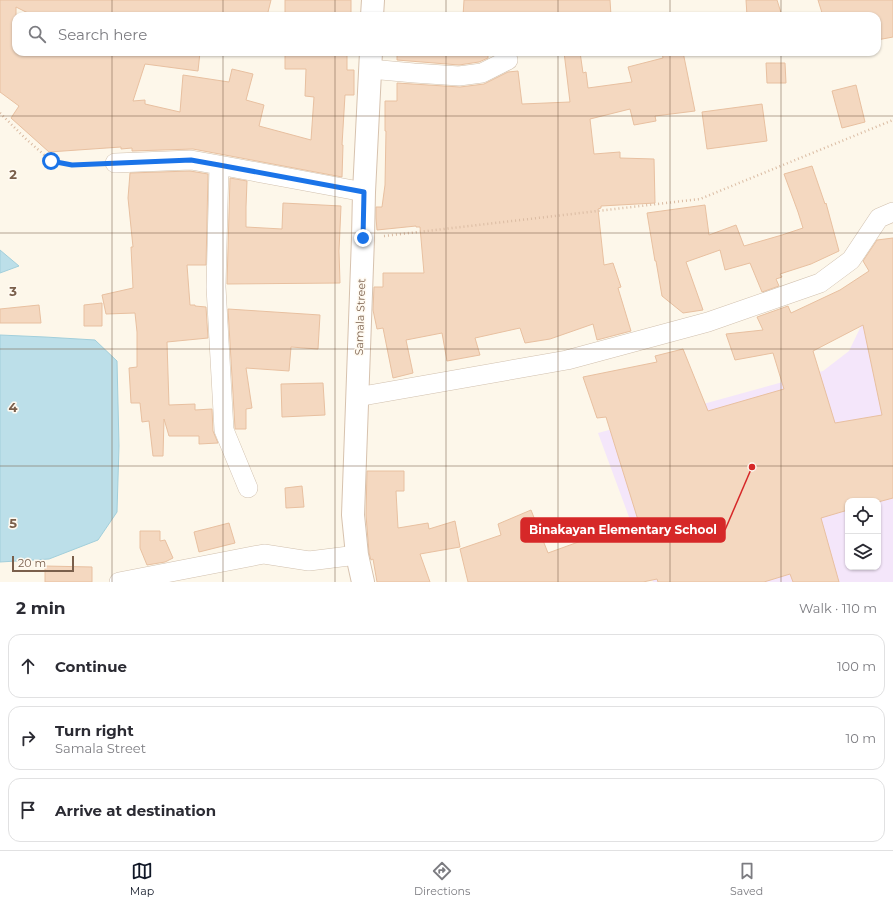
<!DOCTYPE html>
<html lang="en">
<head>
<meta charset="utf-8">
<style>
  :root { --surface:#fff; --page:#f7f7f7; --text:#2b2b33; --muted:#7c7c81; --line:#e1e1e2; --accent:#111827 }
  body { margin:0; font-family:Montserrat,sans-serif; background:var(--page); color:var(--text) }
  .controls { position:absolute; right:12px; bottom:12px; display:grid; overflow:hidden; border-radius:8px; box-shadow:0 1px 3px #0004 }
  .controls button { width:36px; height:36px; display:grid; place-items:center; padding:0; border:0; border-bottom:1px solid var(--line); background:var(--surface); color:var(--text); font:20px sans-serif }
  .scale { position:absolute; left:12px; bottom:10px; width:62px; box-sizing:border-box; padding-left:4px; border:2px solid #7a5f4b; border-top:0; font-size:11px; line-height:14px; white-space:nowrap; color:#7a5f4b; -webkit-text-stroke:3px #fffaf1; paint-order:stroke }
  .stop { position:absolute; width:12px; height:12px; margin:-9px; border:3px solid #1a73e8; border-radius:50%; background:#fff }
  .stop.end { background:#1a73e8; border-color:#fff; box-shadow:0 1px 4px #0008 }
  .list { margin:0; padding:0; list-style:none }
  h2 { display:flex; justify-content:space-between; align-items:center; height:52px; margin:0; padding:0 16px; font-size:17px }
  h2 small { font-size:13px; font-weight:400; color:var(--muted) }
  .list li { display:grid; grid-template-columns:26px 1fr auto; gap:12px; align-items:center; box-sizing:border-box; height:64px; margin:0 8px 8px; padding:0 8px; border:1px solid var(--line); border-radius:12px }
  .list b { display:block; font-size:15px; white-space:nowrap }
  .list p { margin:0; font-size:13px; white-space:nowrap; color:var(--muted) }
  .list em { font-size:13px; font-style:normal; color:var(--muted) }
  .icon { flex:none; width:22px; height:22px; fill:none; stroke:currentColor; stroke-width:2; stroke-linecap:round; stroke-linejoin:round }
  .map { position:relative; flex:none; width:893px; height:582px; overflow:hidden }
  .search { position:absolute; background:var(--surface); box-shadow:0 1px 3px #0004; left:12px; right:12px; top:12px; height:44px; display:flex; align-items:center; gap:10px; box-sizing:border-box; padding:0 14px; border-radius:12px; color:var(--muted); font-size:15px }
  .sheet { height:268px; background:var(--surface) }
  nav { display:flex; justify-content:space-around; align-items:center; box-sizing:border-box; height:56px; border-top:1px solid var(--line); background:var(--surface); font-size:11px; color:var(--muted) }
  nav a { display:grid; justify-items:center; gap:2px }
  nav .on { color:var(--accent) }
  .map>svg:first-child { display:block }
  .education { fill:#f4e6fa; fill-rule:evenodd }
  .water { fill:#bcdfe9; stroke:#a2cfdb }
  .building { fill:#f4d8c0; stroke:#e8c0a0; fill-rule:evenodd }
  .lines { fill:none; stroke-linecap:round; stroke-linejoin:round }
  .street-casing { stroke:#d1c0ae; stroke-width:20 }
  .secondary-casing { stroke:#d7c2ae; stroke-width:24 }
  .path { stroke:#dabba2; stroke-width:2.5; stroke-dasharray:1 3; stroke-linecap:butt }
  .street { stroke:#fff; stroke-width:19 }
  .secondary { stroke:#fff; stroke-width:22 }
  .route { stroke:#1a73e8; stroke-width:5 }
  .grid { fill:none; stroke:#7a5f4b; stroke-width:1; stroke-opacity:0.55 }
  .labels { text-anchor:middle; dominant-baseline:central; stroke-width:3; stroke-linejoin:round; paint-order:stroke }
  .street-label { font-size:11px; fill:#7a5f4b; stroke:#fffaf1 }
  .grid-label { font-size:13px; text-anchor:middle; font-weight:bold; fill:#7a5f4b; stroke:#fffaf1; stroke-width:3; stroke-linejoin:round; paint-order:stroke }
  .leader { fill:none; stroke:#d62828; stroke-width:1.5 }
  .callout-dot { fill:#d62828; stroke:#fffaf1; stroke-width:1.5 }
  .callout { fill:#d62828; stroke:#d62828; stroke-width:1.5 }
  .callout-label { font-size:12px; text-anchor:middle; font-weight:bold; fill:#fff }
</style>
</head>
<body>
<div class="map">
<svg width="893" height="582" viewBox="0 0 893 582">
  <rect width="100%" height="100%" fill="#fdf7ea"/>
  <path class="education" d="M893,317V582H653L598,433L823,371L849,351L862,324ZM848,501H878V567H848Z"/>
  <path class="water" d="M0,250L19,266L0,273Z
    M0,335L45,337L95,340L117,361L119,446L117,512L98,540L49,559L0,562Z"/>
  <path class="building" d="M0,0H271L267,16H34L16,7V52H200L198,71L145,64L133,101L145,100V104L180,112L183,75L229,82L232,69L253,74L246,100L264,105L259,126L311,140L314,97L305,96L306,69H285V52H347V70H354V95H345L342,145H343L342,177L193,149L132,151V148L121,149V147L49,152L11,118L19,106L0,92Z
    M285,0H351V16H285Z
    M464,0H610L611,16H463Z
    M746,0H777L782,16H747Z
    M818,0H893V37L877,40V16H823Z
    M397,52H488V58L479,62L459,65L397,60Z
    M564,52H580L583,73L586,72L588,88L632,82L628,67L663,58L662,52H683L695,111L655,116L656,121L634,125L630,109L590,119L594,154L620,152V158L654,159L655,203L601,206V208L598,209L604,265L613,263L621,287L618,288L631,331L597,340L593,324L550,339L525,343L520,328L475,338L480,355L447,361L442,333L406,340L413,373L393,378L383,328L377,329L373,310L374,287H383V273H424L420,227H416V226L377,230L376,218V207H382L385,185L386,131H385V101H397V83L460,87L484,84L508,72L518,71L522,104L570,102Z
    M766,63H785L786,83H767Z
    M856,85L865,122L842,128L832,91Z
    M762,104L767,141L707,149L702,112Z
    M812,166L825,204L826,203L839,251L811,264L780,274L782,277L776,279L779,286L762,292L750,263L725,270L720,250L686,262L703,310L683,313L662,296L656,261H655L647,213L705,205L709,235L736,225L744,246L782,235L803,228L798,212L784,174Z
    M190,171L208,174L206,265H187L190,305H195V306L206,307L208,338L167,342L169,405L195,404V410L212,409L213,431L218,443L199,444V436H169L164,419L163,456H153L149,421L142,422L140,403H131L129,368L137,367V332L135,313L106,314L102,295L133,288L131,247H133L128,198L130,173Z
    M230,178L247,181L246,207V227L282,229L283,203L341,206L339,251L340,283L227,284Z
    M893,238V498L878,502V501H848V510L821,518L839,582H793L790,574L764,582H658L657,579L643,582H468L460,549L501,535L498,524L531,510L548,553L592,537L590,532L638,520L606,417L597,418L583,377L657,362L655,356L683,349L708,411L784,389L773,353L735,360L726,334L763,330L757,317L788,306L791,313L840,290L869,271L863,261L877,240ZM863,325L882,415L835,423L813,351Z
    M102,303V326H84V305Z
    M39,305L41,323H0V309Z
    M228,309L320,315L318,349L291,347L289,371L246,368L252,408L246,409V429H235V428Z
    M323,383L325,415L282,417L281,384Z
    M367,471H404V491H396L398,528L428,523L429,529L455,521L460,547L420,554L430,582H377L373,559L371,560L369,553L366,515Z
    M302,486L304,507L286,508L285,488Z
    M229,523L235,543L199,552L194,532Z
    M140,531H160V541L165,540L173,558L165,562L147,565L140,548Z
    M45,566L92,567V582H45Z"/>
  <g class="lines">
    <g class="street-casing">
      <path id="street" d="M370,69L414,73L459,76L482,73L508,60
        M115,163L191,160L219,165L364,192
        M219,165L216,287L224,430L248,488
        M357,397L567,360L708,322L820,283L851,260L879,218L893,212
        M119,582L264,554L309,561L357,555"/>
    </g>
    <g class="secondary-casing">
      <path id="secondary" d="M372,16L373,0
        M363,582L357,555L353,515L363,238L364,192L371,52"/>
    </g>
    <path class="path" d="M0,113L26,139L51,161L72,165L96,164
      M384,236L700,199L893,120"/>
    <use href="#street" class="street"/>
    <use href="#secondary" class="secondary"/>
  </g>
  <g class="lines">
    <path class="route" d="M51,161L72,165L191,160L219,165L364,192L363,238"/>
  </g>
  <path class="grid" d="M112,0V16M223,0V16M335,0V16M446,0V16M558,0V16M670,0V16M781,0V16M112,52V582M223,52V582M335,52V582M446,52V582M558,52V582M670,52V582M781,52V582M0,116H893M0,233H893M0,349H893M0,466H893"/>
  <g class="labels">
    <g class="street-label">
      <text transform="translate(360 317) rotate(-88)">Samala Street</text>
    </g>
  </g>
  <g class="grid-label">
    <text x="13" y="179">2</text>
    <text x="13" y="296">3</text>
    <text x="13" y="412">4</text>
    <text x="13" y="528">5</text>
  </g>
  <path class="leader" d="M752 467L725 530"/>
  <circle class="callout-dot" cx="752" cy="467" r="4"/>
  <rect class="callout" x="521" y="518" width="204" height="24" rx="4"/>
  <g class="callout-label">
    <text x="623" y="534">Binakayan Elementary School</text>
  </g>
</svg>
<div class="controls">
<button><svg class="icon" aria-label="locate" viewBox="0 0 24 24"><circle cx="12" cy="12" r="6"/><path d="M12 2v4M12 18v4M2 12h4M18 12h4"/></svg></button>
<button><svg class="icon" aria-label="layers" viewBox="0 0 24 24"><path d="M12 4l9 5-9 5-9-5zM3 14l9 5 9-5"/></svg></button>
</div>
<div class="scale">20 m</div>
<div class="stop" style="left:51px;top:161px"></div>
<div class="stop end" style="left:363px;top:238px"></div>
<div class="search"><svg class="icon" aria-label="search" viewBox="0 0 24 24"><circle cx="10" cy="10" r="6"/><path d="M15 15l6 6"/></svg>Search here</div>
</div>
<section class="sheet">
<h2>2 min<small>Walk · 110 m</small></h2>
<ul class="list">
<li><svg class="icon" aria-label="ahead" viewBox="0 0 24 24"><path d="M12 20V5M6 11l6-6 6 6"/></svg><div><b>Continue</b></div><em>100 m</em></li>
<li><svg class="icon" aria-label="right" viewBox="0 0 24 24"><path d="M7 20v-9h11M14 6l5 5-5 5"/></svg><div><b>Turn right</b><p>Samala Street</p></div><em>10 m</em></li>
<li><svg class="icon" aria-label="arrive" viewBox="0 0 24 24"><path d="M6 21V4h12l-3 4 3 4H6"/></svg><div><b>Arrive at destination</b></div></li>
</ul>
</section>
<nav>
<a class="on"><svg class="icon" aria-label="map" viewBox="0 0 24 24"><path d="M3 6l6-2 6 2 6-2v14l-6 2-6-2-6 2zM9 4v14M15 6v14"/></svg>Map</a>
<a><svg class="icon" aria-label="directions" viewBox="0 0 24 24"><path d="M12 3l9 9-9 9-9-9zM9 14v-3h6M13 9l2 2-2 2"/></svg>Directions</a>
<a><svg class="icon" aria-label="saved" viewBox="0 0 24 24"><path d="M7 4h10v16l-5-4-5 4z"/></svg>Saved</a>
</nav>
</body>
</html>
